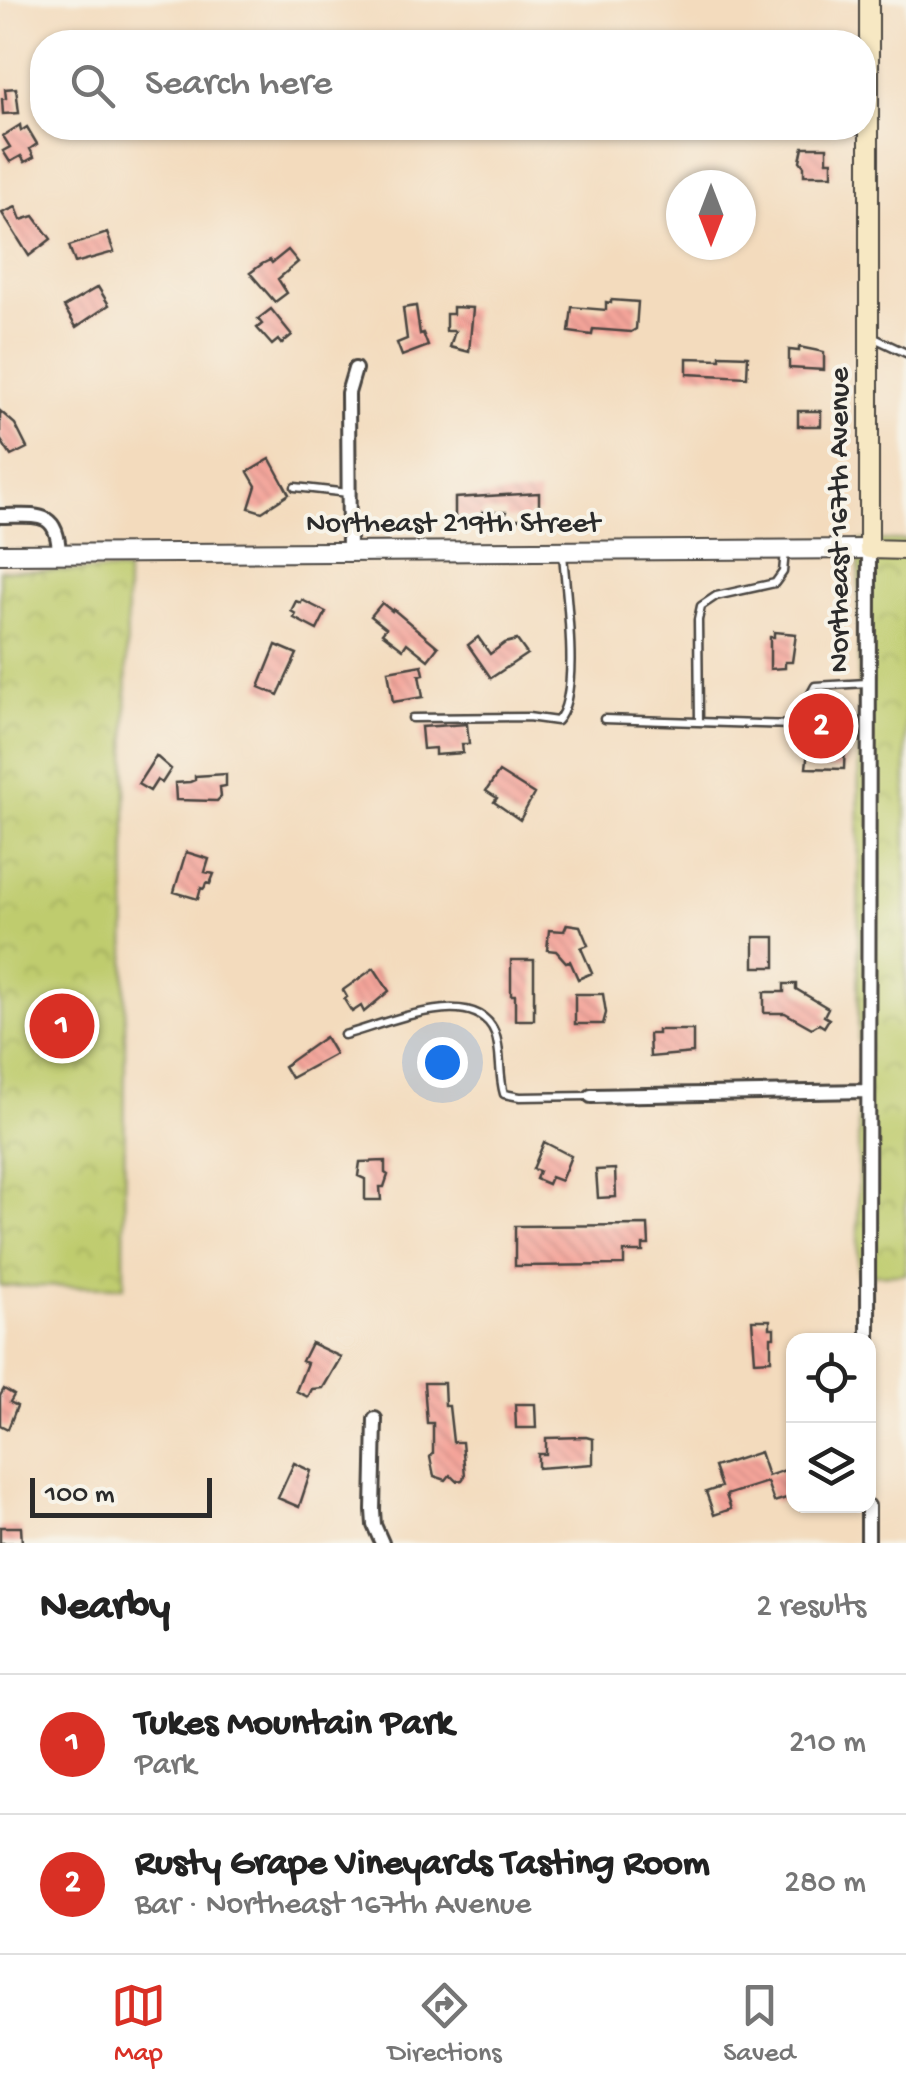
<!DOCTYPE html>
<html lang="en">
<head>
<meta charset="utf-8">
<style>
  :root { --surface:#fff; --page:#f2f2f2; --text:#222; --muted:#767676; --line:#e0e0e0; --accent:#d93025 }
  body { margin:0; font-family:"Gochi Hand",sans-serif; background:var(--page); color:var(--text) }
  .controls { position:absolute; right:30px; bottom:30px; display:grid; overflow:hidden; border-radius:20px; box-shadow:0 2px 8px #0004 }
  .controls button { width:90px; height:90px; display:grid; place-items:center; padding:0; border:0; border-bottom:2px solid var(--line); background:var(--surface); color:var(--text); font:50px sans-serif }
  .compass { position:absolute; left:666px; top:170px; width:90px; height:90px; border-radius:50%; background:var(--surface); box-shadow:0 2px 8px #0004; rotate:180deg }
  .scale { position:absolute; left:30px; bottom:25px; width:182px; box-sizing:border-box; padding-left:10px; border:5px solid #2b2b2b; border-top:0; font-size:28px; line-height:35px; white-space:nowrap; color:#2b2b2b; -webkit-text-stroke:8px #f7f3e8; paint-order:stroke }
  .you { position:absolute; left:442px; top:1062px; width:35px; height:35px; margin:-25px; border:8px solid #fff; border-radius:50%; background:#1a73e8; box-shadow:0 0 0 15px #1a73e833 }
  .badge { display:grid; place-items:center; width:65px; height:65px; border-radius:50%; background:var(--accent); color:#fff; font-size:32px; font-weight:700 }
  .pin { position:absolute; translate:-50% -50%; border:5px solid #fff; box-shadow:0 2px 10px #0006 }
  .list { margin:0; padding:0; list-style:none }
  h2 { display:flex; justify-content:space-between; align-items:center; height:130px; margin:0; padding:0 40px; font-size:42px }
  h2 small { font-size:32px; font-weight:400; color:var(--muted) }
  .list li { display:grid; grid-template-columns:65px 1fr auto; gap:30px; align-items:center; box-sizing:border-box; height:140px; padding:0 40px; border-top:2px solid var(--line) }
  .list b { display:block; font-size:38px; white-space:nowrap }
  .list p { margin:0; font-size:32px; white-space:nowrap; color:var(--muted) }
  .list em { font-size:32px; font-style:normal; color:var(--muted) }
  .icon { flex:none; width:55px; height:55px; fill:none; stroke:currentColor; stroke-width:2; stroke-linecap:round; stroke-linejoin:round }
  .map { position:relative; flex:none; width:906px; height:1543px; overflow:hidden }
  .search { position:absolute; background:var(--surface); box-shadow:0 2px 8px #0004; left:30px; right:30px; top:30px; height:110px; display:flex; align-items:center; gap:25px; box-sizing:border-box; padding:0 35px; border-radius:40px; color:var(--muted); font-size:38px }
  .sheet { height:410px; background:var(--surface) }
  nav { display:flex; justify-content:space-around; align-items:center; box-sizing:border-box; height:140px; border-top:2px solid var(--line); background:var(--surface); font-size:28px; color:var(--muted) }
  nav a { display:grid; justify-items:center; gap:5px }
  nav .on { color:var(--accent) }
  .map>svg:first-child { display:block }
  .park { fill:url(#park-crowns); stroke:#757c4c; stroke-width:2.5 }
  .building { fill:url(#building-back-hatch) }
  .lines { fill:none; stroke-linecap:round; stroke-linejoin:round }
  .service-casing { stroke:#494541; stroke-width:11 }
  .minor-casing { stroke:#494541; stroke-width:18 }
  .tertiary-casing { stroke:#494541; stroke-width:22 }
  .secondary-casing { stroke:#494541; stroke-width:22 }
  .service { stroke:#fff; stroke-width:6 }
  .minor { stroke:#fff; stroke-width:12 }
  .tertiary { stroke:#fff; stroke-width:18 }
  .secondary { stroke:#f7e8c3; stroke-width:18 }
  .labels { text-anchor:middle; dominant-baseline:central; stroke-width:8; stroke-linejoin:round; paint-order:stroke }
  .street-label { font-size:30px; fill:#2b2b2b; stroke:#f7f3e8 }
</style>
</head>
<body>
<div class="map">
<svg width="906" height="1543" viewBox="0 0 906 1543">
  <defs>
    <pattern id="park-crowns" width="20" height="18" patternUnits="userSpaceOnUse" patternTransform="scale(2.5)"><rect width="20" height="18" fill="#bfcc6e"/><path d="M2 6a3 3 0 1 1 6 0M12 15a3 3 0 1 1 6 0" fill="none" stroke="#a4af5f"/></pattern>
    <pattern id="building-back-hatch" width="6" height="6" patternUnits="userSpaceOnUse" patternTransform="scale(2.5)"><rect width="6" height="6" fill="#f4a49a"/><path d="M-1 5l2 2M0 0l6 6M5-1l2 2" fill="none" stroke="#d18d85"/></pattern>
  </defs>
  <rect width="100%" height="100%" fill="#f7f3e8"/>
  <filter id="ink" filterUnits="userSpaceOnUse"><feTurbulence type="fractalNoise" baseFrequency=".01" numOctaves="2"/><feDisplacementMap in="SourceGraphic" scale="20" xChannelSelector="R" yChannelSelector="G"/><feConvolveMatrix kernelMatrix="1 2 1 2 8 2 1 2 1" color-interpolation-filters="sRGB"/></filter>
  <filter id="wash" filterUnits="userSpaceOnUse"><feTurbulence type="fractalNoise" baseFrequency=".0048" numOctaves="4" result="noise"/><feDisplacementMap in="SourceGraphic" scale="40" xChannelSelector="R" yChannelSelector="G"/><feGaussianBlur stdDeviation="2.25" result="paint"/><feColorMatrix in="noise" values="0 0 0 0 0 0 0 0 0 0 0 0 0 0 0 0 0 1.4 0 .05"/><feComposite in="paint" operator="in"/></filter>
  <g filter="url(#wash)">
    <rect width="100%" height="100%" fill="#f3dbbd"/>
    <path class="park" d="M906,540V1274L858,1275L859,541Z
      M0,570L127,571L124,1287L0,1286Z"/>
    <g id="blocks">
      <path class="building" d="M16,88L19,113L3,114L2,99L6,98L5,89Z
        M20,125L21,131L27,127L37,144L30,149L34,157L25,162L21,156L10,162L3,151L10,147L3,136Z
        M803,147H827V161H832V175H804V166L800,161Z
        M16,207L21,220L34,216L51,239L29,256L2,213Z
        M107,233L114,252L75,263L69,246Z
        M288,250L298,262L278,279L287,293L275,302L250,273L262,264L270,260L272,263Z
        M98,287L109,305L76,327L64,307Z
        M611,300L638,302L636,329L631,332L593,329L592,335L569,332L572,307L606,310V302L611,303Z
        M416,306L420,334L423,333L428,346L402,356L397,343L407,339L403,308Z
        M453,307L473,308L469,352L450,347L455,331H446V314H453Z
        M271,309L292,335L281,344L278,340L272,345L257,328L262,324L258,319Z
        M799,347L824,352V370L789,368V350L799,351Z
        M720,355L748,356L747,377L687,374V358L720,359Z
        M0,411L15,424L27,448L11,456L0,439Z
        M798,411H821V426H798Z
        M270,459L289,494L262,512L249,508L256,486L248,472Z
        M539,493V513H529V519H506V512H482V518H455V498Z
        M302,600L326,612L317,630L294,618L296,614L291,611L296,601L301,603Z
        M382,603L392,611L393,609L438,647L428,660L407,643L403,649L382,633L386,628L371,616Z
        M774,632L796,634L792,662H785V668L770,669V637H774Z
        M478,637L490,654L505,643L517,640L527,654L491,678L468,645Z
        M276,645L297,654L278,695L259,687Z
        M422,665L424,674L419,675L423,697L393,702L388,671Z
        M842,716H854L853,723H858L857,741H845L844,769L806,768L811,723H842Z
        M467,724L469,744H462L463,753L435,755V748L423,749L421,727Z
        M156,756L171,769L162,783L157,780L150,791L138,784Z
        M499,772L534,794L520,820L494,802L497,798L486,791Z
        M226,774V786L220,787L221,797L217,801L176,800L175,783L190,782L195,780V776Z
        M186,852L209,859L205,872L214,874L210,884L206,883L204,889L201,888L198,899L174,892Z
        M567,924L580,926L588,945L581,948L592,973L578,979L570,961L566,962L556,951L547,950L549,930L564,931Z
        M754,937H775V967H754Z
        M511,960H534V1020H515V995H511Z
        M374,968L389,991L364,1012L361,1006L352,1012L344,999L347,997L343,990Z
        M784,984H796V989L828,1008L824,1016L829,1019L824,1027L819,1024L812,1028L785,1013H764V992H784Z
        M575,994H603L606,1013L603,1024H575Z
        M658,1030H693V1053L650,1057L649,1034H658Z
        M325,1037L335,1054L291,1078L284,1066Z
        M544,1142L571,1156L561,1181L551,1177L548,1184L536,1179L539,1171L533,1169Z
        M385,1161V1173L388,1175L384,1187H380L381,1200H365V1179L358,1176L360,1162Z
        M615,1169L616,1197L598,1198L596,1170Z
        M648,1225L649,1245H643V1252H624V1265L515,1266V1226Z
        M752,1320H770V1328H774V1337H771V1360L755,1361Z
        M311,1343L341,1357L323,1388L312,1389L308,1397L296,1391L307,1363L302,1361Z
        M424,1383H444L445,1406H449L453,1442H462L465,1476L462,1480L456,1481L450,1475L446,1480L434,1476L430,1457L433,1453V1423H427Z
        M4,1389L14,1395L10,1402L17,1406L8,1429L0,1425V1396Z
        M515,1404H535L536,1428H516Z
        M586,1437L593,1439V1464L538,1468V1454H546V1438Z
        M760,1452L768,1476L785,1470L793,1496L774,1502L767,1482L726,1495L731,1509L714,1515L706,1492L721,1487L714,1467Z
        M294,1463L311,1471L299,1507L278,1498Z
        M0,1527H21L22,1543H0Z"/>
    </g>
  </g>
  <g filter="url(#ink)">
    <use href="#blocks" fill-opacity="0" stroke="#494541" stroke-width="2.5"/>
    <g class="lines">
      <g class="service-casing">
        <path id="service" d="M842,128L868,130
          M870,336L906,353
          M295,487L348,493
          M412,718L528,717L557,721C582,696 565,589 563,553
          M604,719L794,725L815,686L867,683
          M699,722L698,620L701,606L716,596L775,583L783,572L785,552
          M344,1035C381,1026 475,982 495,1033C502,1052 498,1074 504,1094L520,1097L590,1096"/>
      </g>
      <g class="minor-casing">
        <path id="minor" d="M0,516C37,516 58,509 59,554
          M349,554L348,393L355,369
          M591,1096L868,1091
          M868,1340L869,549
          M375,1419L373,1510L374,1525L382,1543
          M868,1543V1506"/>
      </g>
      <g class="tertiary-casing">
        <path id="tertiary" d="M0,554L869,549"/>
      </g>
      <g class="secondary-casing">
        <path id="secondary" d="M869,0V549L906,550"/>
      </g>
      <use href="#service" class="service"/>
      <use href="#minor" class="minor"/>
      <use href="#tertiary" class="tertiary"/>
      <use href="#secondary" class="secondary"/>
    </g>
  </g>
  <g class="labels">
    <g class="street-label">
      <text transform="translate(841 520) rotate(-90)">Northeast 167th Avenue</text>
      <text x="453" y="525">Northeast 219th Street</text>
    </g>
  </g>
</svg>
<div class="controls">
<button><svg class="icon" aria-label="locate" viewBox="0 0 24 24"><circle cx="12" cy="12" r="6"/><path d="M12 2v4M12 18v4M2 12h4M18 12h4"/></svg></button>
<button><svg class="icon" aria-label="layers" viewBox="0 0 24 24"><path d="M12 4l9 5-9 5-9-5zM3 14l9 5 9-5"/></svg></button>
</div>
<svg class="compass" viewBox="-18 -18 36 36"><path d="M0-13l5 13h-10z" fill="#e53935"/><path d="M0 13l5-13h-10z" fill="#767676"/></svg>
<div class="scale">100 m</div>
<div class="you"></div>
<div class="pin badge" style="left:62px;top:1026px">1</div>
<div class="pin badge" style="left:821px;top:726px">2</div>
<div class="search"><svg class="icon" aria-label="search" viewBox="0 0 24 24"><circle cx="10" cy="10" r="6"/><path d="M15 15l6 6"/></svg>Search here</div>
</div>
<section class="sheet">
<h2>Nearby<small>2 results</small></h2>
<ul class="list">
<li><span class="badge">1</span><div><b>Tukes Mountain Park</b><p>Park</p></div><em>210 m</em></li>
<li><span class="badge">2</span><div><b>Rusty Grape Vineyards Tasting Room</b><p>Bar · Northeast 167th Avenue</p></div><em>280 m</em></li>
</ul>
</section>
<nav>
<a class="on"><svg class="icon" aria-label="map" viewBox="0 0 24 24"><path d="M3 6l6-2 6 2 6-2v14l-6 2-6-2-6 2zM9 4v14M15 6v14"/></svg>Map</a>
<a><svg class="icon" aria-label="directions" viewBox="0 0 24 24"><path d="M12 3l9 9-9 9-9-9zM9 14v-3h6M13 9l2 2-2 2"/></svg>Directions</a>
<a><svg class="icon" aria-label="saved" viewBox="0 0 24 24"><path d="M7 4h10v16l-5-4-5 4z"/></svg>Saved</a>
</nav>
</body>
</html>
